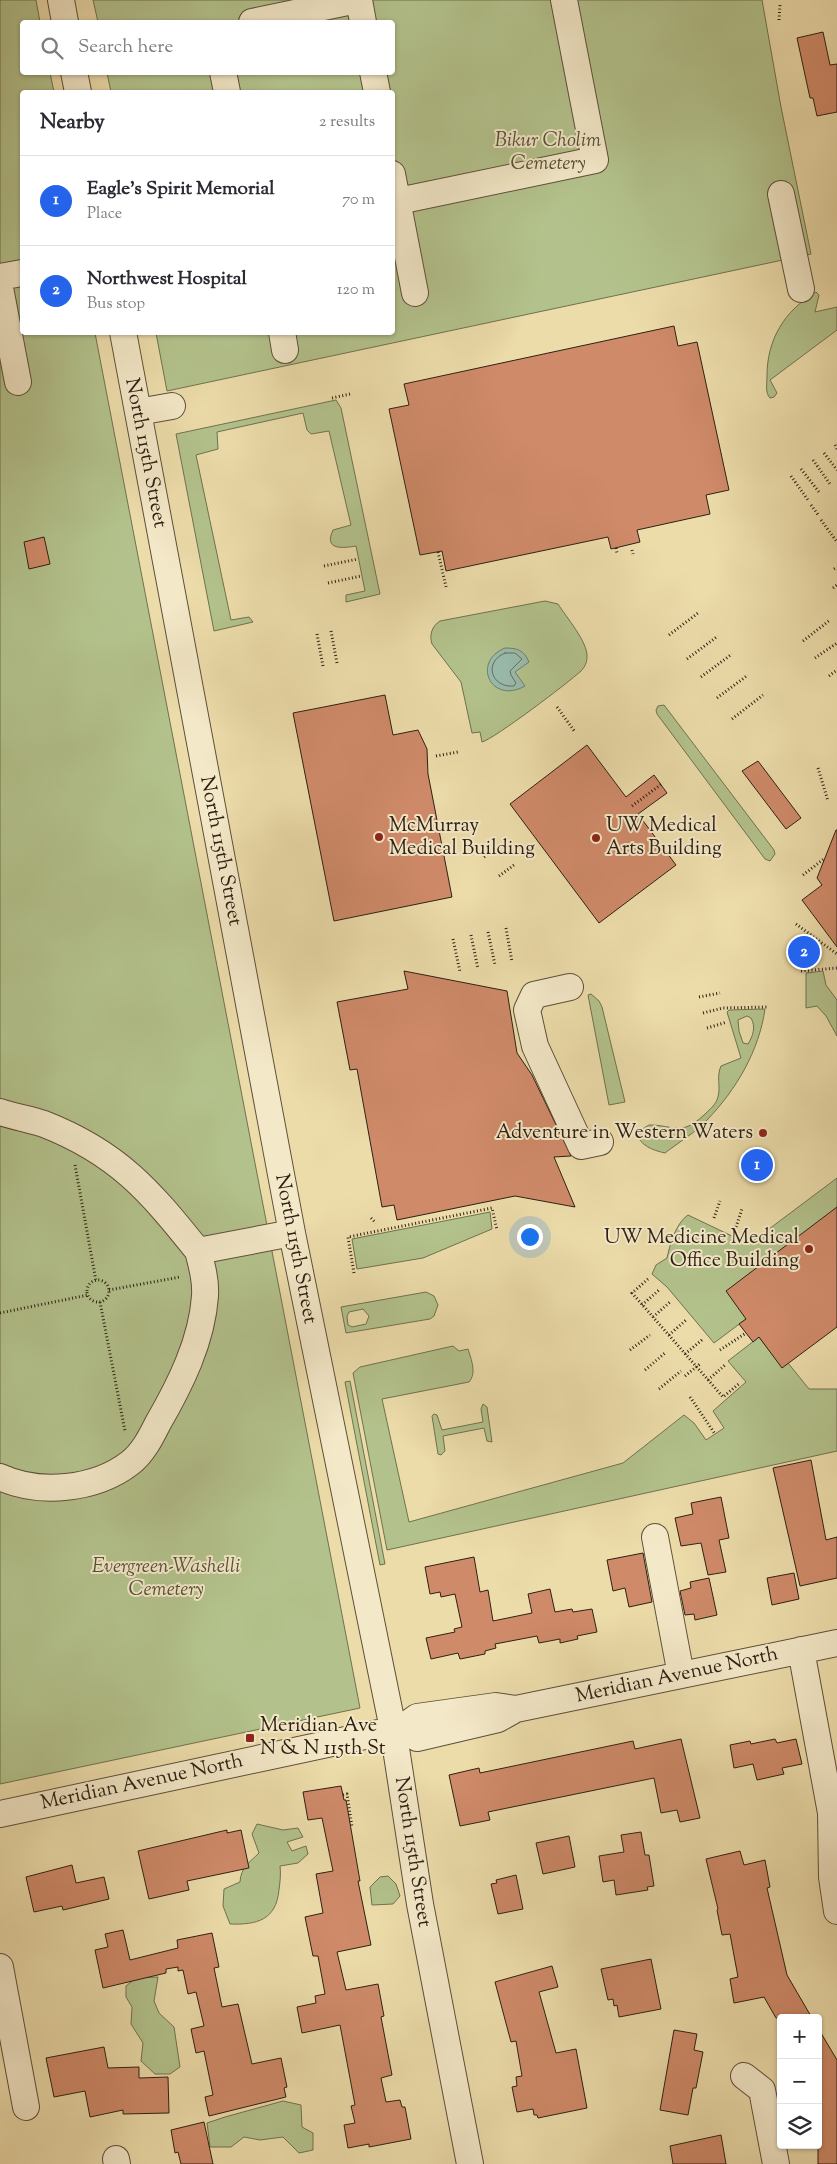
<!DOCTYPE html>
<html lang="en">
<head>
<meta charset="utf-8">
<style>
  :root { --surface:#fff; --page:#f2f2f3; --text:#2b2b33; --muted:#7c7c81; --line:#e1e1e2; --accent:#2563eb }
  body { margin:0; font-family:"Sorts Mill Goudy",serif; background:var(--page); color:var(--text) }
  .controls { position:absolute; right:15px; bottom:15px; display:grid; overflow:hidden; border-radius:5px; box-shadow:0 1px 4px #0004 }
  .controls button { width:45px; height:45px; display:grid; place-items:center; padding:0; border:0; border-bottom:1px solid var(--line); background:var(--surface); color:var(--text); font:25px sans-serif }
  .you { position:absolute; left:529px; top:1236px; width:18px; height:18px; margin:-12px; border:4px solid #fff; border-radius:50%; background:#1a73e8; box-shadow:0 0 0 8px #1a73e833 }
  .badge { display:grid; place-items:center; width:32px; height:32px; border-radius:50%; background:var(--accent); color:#fff; font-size:16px; font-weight:700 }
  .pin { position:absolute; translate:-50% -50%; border:2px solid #fff; box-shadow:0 1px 5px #0006 }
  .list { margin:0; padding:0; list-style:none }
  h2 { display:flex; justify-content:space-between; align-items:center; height:65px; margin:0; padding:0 20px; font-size:21px }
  h2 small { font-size:16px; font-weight:400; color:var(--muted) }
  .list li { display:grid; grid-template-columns:32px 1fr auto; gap:15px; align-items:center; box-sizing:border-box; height:90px; padding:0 20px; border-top:1px solid var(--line) }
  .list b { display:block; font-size:19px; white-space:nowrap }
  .list p { margin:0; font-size:16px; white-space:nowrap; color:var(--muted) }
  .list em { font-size:16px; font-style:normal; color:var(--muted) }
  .icon { flex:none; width:28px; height:28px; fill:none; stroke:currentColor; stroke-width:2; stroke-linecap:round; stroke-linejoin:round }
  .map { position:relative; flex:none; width:837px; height:2164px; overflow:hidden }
  .search { position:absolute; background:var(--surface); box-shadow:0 1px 4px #0004; left:20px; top:20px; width:375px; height:55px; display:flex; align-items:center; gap:12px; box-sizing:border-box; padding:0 18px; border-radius:5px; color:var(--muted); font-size:19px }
  .panel { position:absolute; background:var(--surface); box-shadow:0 1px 4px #0004; left:20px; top:90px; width:375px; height:245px; border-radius:5px }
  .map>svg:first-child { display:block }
  .green { fill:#b3c28c; stroke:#707150; fill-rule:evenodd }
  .water { fill:#99bbac; stroke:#6e7d6f }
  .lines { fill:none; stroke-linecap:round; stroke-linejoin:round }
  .shore { stroke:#636e60; stroke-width:1 }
  .building { fill:#cf8a69; stroke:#2d2014 }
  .minor-casing { stroke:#5d4f3a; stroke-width:28 }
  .path { stroke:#2d2014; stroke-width:3; stroke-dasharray:1 2.5; stroke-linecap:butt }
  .minor { stroke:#f3e8c8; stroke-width:26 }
  .poi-dot { fill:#8f2418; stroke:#f3e8c8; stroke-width:2 }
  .labels { text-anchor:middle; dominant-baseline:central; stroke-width:4; stroke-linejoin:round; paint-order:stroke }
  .park-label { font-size:20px; font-style:italic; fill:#555138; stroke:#f3e8c8 }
  .street-label { font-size:20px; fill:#2d2014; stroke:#f3e8c8 }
  .poi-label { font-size:20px; fill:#2d2014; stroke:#f3e8c8; text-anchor:start }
</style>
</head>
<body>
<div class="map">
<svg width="837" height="2164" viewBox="0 0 837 2164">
  <rect width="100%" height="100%" fill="#ecdcaa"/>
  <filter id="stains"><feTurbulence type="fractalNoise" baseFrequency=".004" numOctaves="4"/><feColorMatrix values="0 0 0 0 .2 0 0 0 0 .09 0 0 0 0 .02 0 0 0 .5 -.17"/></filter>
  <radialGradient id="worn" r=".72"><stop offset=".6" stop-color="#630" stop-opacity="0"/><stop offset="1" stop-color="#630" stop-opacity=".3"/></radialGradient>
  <path class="green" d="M0,0H36L40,22H22V72L50,73L54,92H22V332L95,333L360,1708L0,1784Z
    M93,0H762L781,107L811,254L167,391L156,333L392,332V92H111L107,73L392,72V22H98Z
    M816,292L819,295L815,312L837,307V330L770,380L777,393L774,397L770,398C765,393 767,384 767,376C767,340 784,311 816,292Z
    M336,400L341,408L380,594L346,602V595L365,591L356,546C344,548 323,551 333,530L351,525L329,431L311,434L307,430L303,413L217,432L218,449L196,455L231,620L249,617L253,622L214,631L176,434Z
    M545,601L558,604C566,617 588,642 587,657C587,662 585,667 581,671C568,683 494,739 482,742L480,732L472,733L461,682L432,644C429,635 432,626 440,621Z
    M664,705L774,850L775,854L770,861L765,859L657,714L656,710L658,706Z
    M823,971L826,985L837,1000V1036L826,1016L817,1006L806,1008V973Z
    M591,994L599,1001L602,1007L625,1102L609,1105L588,995Z
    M765,1009C759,1051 736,1090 707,1120C695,1133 679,1142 665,1153C652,1150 641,1146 636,1133L649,1125C675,1125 680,1137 704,1115C709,1110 716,1105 718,1097C721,1086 716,1077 721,1066L741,1058L727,1012L729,1010ZM747,1016L751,1018C756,1027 753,1036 748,1044L743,1043L739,1031L738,1020Z
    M837,1178V1207L746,1319L714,1343L667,1287L652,1274L656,1265L667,1258C670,1244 676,1223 688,1215L734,1237L738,1236L753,1241Z
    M490,1212L492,1229L423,1258L357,1269L352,1239Z
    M426,1292L434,1296L438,1305L434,1316L430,1319L346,1333L341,1307ZM363,1309L369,1316L366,1324L352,1327L348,1325L347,1316L349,1312Z
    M759,1337L782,1367L788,1363L809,1389H837V1451L387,1550L353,1373L360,1367L453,1346L459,1351L468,1349C471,1359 477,1373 469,1382L382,1399L409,1522L623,1463L684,1415L694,1423L706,1440L724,1428L713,1411L746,1382L728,1361Z
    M350,1381L385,1564L380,1565L345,1382Z
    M483,1404L487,1407L492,1442L487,1441L484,1428L443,1436L445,1451L441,1455L438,1454L432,1416L434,1414L437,1415L442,1430L483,1422L481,1409Z
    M257,1824L283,1830L298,1828L303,1837L287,1842L292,1851L306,1846L308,1854L298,1863L280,1866C281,1874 280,1882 279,1890C276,1920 257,1925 230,1924L223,1906L224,1889L240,1882C241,1867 249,1863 259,1853L252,1834Z
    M388,1876L396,1884L400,1896L393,1904L372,1905L370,1887L380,1877Z
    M158,1977L154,2001L159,2013L174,2027L180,2067L170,2074H155L141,2061L143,2043L131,2024L132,2007L126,1997V1986L136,1978Z
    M283,2101L301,2105L302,2127L313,2133V2150L299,2153L283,2137L260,2140L244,2137L231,2147H210L207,2123L225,2117Z"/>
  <path class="water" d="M505,648C517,648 524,650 529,662L515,672L525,686C491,705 471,662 505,648Z"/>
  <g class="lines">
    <path class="shore" d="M505,653H515L522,659L510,671L511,675L516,683L514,686C491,688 483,662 505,653Z"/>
  </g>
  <path class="building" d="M823,32L830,65L837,64V112L817,116L813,98H810L797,38Z
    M674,326L678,346L697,342L729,490L706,495L710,514L637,530L640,542L611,549L608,537L446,571L442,551L420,555L389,409L409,405L404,384Z
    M44,537L50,564L29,569L24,542Z
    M385,695L393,735L418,730L427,749L428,774L452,897L334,921L293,713Z
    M587,745L626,797L654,775L667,793L638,814L676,865L599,923L510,804Z
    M758,761L801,818L786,829L742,771Z
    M836,830H837V947L802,900L822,885L817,878Z
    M404,971L507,991L517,1053L532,1075L571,1156L554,1157L575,1207L515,1196L397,1220L394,1205L382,1207L357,1069L350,1070L337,1002L408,989Z
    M837,1207V1327L782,1368L759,1337L753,1342L739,1324L746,1319L726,1291Z
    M811,1460L826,1540L837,1537V1578L800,1586L773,1468Z
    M721,1497L729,1538L719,1540L726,1572L708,1575L701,1543L681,1546L675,1518L693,1514L691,1503Z
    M643,1553L652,1602L629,1607L625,1588L613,1591L607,1560Z
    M474,1557L480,1592L488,1590L493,1621L532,1613L528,1594L550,1589L555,1612L572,1609L573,1612L592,1609L597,1632L577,1636L578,1639L560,1643V1639L539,1643L537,1636L495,1644L496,1648L485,1651V1654L460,1659L458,1653L431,1659L426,1638L455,1632L454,1629L462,1627L455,1594L441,1597L440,1592L430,1594L425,1567Z
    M794,1573L799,1599L772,1605L767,1578Z
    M709,1578L717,1615L695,1620L694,1614L685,1615L680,1591L691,1588L690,1582Z
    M681,1739L700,1818L680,1822L677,1810L661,1813L654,1778L488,1812L490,1820L460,1826L449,1775L479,1768L480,1773L633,1741L635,1749Z
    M775,1739L777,1743L796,1739L802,1764L782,1768L784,1774L757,1780L753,1764L734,1768L730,1745L750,1741L751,1744Z
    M341,1786L344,1800H346L360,1881H358L371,1945L337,1952L346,1990L378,1984L384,2016L381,2017L392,2075L381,2078L386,2102L400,2100L402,2107H405L411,2139L369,2147V2144L348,2148L344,2125L355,2123L351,2106L355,2105L340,2025L302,2033L297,2007L316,2003L315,1996L325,1994L318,1956H313L305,1917L323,1913L316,1874L333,1871L322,1818L308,1820L303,1792Z
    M227,1830V1833L241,1830L249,1868L187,1881L189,1890L149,1899L138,1851Z
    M641,1832L645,1855H649L654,1886L647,1887L648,1890L616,1895L614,1880L603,1882L599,1856L624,1852L621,1835Z
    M569,1836L575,1867L543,1874L536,1843Z
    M740,1851L744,1865L765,1860L770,1887L767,1888L787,1975L812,2018H776L764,1997L734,2003L730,1979L738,1977L730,1934L722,1935L717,1910L718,1909L706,1859Z
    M72,1865L76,1883L104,1877L109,1899L63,1910L62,1906L34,1912L26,1877Z
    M516,1875L523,1909L498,1914L491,1884L497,1883L496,1880Z
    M123,1930L130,1960L178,1948L177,1940L212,1933L219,1967L214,1968L222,2007L238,2004L252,2064L281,2058L287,2087L284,2088L286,2097L209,2116L205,2097L213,2095L204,2051L196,2053L191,2029L204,2026L196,1992L188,1994L183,1970L178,1971V1967L166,1969V1973L103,1988L95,1950L108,1947L105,1934Z
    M651,1959L661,2009L619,2017L617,2005L614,2006L613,1999L608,2000L601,1969Z
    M552,1966L558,1987L539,1992L556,2053L576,2049L587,2108L538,2118L537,2115H534L533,2109L517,2112L512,2087L517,2086L516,2077L522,2076L516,2041L511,2042L495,1982Z
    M818,2028L837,2060V2164H818Z
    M674,2030L697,2034L694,2050L703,2052L696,2088H693L688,2115L660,2110Z
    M104,2047L108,2068L139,2067V2078L168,2077L169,2113L123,2114V2110L90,2117L85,2091L54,2097L46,2058Z
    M204,2122L213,2164H181L178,2152L175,2153L171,2130Z
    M721,2135L726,2164H673L670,2146Z"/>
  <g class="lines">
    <g class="minor-casing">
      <path id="minor" d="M61,0L65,22
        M359,0L363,22
        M252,22L357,0
        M74,72L78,92
        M223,72L227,92
        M373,72L377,92
        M392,174L415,293
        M781,194L801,289
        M392,198L408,199L595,160L564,0
        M0,277L22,273
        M0,288L18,382
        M123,332L292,1233L393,1729L420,1904L470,2164
        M282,332L285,350
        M138,412L172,406
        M570,987L534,995L527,1010L535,1046L581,1146L600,1142
        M0,1112C15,1117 30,1119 44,1124C118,1153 150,1191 198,1251
        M0,1477C39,1495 95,1490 130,1463C143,1453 151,1437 158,1423C180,1385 202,1341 205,1296C206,1281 202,1266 198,1251L292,1233
        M655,1537L681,1675
        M801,1650L831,1813L832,1877L837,1911
        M402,1728L417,1738L498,1719L516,1709L837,1643
        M0,1814L402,1728L417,1717L496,1706L516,1709
        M0,1967L26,2107
        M744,2076L762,2090L776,2164
        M116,2159L117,2164"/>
    </g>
    <path class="path" d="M779,20L780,5
      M332,398L350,394
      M835,445L837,449
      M824,453L837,470
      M813,460L830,484
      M801,469L819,492
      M791,476L808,500
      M811,505L819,516
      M821,520L837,542
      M616,548L617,553
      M632,550L633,554
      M438,552L446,587
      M324,566L358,559
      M834,569L837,567
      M328,583L361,576
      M833,588L837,585
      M331,631L337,663
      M317,634L323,666
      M669,635L698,613
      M803,641L830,620
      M815,658L837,643
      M687,659L718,636
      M829,676L837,670
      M701,677L732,654
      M717,698L748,675
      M557,707L575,732
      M732,719L763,695
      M436,756L458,752
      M818,768L828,801
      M632,806L663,783
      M484,857L500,845
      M803,875L825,858
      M499,876L514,865
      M796,924L837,954
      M506,928L512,962
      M488,932L495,965
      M471,935L478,969
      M453,939L460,972
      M801,971L837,968
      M699,997L720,993
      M703,1013L723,1008L768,1007
      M707,1028L727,1022
      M75,1165L96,1281
      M371,1218L376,1223
      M714,1218L720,1201
      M736,1227L742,1209
      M354,1273L348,1237L492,1208L497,1230
      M648,1279L632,1293L723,1397L740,1383
      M87 1291a11 11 0 1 1 22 0a11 11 0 1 1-22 0Z
      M109,1290L180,1277
      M100,1302L125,1431
      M642,1305L659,1290
      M0,1313L88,1295
      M653,1317L670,1302
      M669,1335L686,1320
      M630,1350L650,1335
      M720,1350L746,1333
      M685,1354L703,1339
      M645,1370L665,1353
      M685,1376L700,1364
      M708,1380L725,1365
      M659,1389L681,1371
      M690,1397L715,1434
      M343,1795L347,1794L352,1827"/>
    <use href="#minor" class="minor"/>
  </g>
  <g class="poi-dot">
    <circle cx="379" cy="837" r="5"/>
    <circle cx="596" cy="838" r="5"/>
    <circle cx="763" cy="1133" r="5"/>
    <circle cx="809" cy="1249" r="5"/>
    <rect x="245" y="1733" width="10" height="10" rx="2.5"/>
  </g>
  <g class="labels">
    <g class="park-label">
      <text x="548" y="141">Bikur Cholim<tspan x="548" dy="23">Cemetery</tspan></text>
      <text x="166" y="1567">Evergreen-Washelli<tspan x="166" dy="23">Cemetery</tspan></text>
    </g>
    <g class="street-label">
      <text transform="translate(145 453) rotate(79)">North 115th Street</text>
      <text transform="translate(220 851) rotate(79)">North 115th Street</text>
      <text transform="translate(295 1249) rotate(79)">North 115th Street</text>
      <text transform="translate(677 1676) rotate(-12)">Meridian Avenue North</text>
      <text transform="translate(142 1783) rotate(-12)">Meridian Avenue North</text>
      <text transform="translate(412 1852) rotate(81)">North 115th Street</text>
    </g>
    <g class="poi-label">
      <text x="389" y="826">McMurray<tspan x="389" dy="23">Medical Building</tspan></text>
      <text x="606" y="826">UW Medical<tspan x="606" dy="23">Arts Building</tspan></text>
      <text x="753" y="1133" text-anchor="end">Adventure in Western Waters</text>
      <text x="799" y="1238" text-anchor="end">UW Medicine Medical<tspan x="799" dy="23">Office Building</tspan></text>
      <text x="260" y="1726">Meridian Ave<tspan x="260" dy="23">N &amp; N 115th St</tspan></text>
    </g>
  </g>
  <rect width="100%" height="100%" filter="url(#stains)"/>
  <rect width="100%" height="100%" fill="url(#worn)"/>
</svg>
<div class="controls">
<button>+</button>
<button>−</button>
<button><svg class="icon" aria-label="layers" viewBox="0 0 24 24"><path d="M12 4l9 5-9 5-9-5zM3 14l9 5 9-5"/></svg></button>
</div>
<div class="you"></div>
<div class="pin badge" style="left:757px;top:1165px">1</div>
<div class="pin badge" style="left:804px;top:952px">2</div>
<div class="search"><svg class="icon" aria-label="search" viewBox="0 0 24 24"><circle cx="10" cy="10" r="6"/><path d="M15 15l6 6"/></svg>Search here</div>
<section class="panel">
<h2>Nearby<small>2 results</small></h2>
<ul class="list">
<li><span class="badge">1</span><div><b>Eagle's Spirit Memorial</b><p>Place</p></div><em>70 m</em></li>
<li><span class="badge">2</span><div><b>Northwest Hospital</b><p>Bus stop</p></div><em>120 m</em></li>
</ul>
</section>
</div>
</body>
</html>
